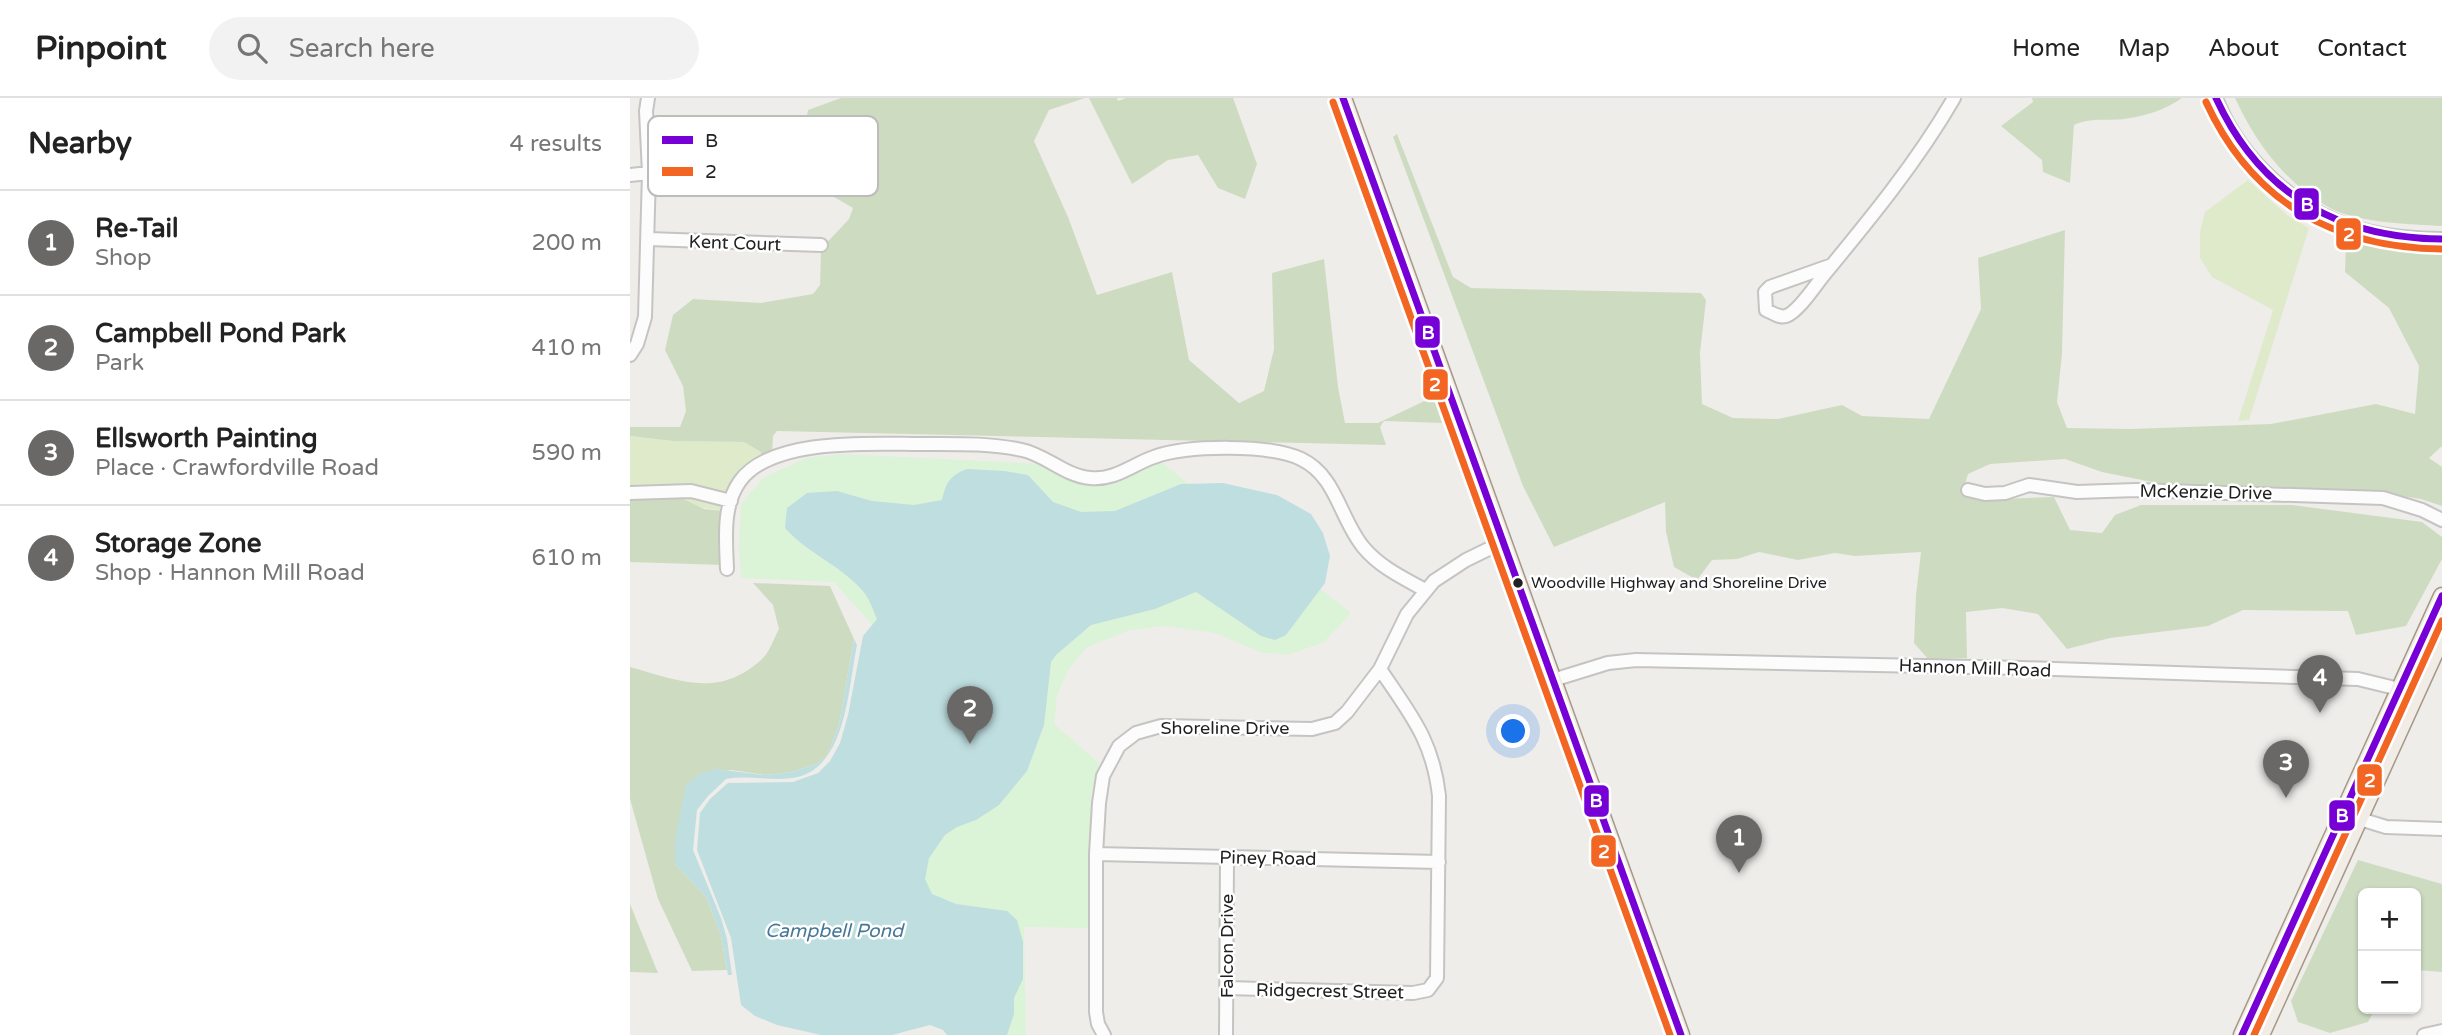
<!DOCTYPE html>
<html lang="en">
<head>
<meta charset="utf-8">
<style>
  :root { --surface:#fff; --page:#f2f2f2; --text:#222; --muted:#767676; --line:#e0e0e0; --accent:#696867 }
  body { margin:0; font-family:"Varela Round",sans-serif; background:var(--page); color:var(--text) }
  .controls { position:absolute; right:21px; bottom:21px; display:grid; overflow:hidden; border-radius:10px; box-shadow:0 2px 5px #0004 }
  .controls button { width:63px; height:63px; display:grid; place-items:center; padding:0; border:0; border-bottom:2px solid var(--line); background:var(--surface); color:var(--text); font:35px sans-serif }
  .you { position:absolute; left:884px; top:634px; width:24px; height:24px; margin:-18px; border:5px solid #fff; border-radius:50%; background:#1a73e8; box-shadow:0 0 0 10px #1a73e833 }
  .badge { display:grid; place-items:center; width:46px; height:46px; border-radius:50%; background:var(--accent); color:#fff; font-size:23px; font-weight:700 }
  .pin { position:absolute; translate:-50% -58px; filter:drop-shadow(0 2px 4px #0008) }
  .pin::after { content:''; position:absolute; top:37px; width:24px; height:21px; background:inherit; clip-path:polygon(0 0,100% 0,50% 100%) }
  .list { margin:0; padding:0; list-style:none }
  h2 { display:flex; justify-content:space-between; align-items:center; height:91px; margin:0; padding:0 28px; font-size:30px }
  h2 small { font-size:23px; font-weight:400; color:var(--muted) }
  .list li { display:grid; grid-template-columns:46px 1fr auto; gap:21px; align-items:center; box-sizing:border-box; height:105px; padding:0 28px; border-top:2px solid var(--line) }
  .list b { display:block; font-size:26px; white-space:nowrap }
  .list p { margin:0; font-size:23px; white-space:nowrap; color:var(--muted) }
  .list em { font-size:23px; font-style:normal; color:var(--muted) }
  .icon { flex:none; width:38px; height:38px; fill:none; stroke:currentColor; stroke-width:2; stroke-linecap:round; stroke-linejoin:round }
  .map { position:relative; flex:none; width:1812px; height:937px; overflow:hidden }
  header { display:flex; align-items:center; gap:42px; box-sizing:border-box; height:98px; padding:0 35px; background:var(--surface); border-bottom:2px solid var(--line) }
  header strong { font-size:33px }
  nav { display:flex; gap:38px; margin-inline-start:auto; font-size:24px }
  .search { width:490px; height:63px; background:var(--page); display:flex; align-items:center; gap:18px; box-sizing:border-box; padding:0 24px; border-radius:38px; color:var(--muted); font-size:26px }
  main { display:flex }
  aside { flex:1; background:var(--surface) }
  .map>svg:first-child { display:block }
  .grass { fill:#dfeacb }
  .forest { fill:#cddcc1 }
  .park { fill:#dbf3d7 }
  .water { fill:#bfdee0 }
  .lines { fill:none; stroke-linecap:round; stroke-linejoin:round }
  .minor-casing { stroke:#c5c4c2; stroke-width:16 }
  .major-casing { stroke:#a59886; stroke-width:19 }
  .minor { stroke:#fdfcfc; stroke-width:12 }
  .major { stroke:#f2ece7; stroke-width:16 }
  .bus-1-casing { stroke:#fff; stroke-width:12 }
  .bus-2-casing { stroke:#fff; stroke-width:12 }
  .bus-1 { stroke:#7600d6; stroke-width:7 }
  .bus-2 { stroke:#f26522; stroke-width:7 }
  .bus-dot { fill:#212121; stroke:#fff; stroke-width:2.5 }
  .labels { text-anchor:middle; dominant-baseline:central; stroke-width:5; stroke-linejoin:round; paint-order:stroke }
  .bus-label { font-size:16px; fill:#212121; stroke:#fff; text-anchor:start }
  .street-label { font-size:18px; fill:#212121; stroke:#fff }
  .water-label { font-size:19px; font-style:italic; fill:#477796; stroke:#fff }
  .key { fill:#fff; stroke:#bcbcbc; stroke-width:2 }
  .key-label { font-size:19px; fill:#212121 }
  .line-badge { stroke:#fff; stroke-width:2.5 }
  .badge-label { font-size:19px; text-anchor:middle; font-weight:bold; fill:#fff }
</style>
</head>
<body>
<header>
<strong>Pinpoint</strong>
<div class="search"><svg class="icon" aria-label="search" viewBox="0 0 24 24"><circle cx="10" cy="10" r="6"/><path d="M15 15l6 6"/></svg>Search here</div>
<nav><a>Home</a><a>Map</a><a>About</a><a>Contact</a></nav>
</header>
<main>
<aside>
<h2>Nearby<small>4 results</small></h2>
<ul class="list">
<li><span class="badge">1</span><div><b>Re-Tail</b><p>Shop</p></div><em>200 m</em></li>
<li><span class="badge">2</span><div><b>Campbell Pond Park</b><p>Park</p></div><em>410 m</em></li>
<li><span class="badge">3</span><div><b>Ellsworth Painting</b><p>Place · Crawfordville Road</p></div><em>590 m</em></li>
<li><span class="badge">4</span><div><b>Storage Zone</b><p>Shop · Hannon Mill Road</p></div><em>610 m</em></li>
</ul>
</aside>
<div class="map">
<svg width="1812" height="937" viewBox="0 0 1812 937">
  <rect width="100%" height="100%" fill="#efedea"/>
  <path class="grass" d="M1618,82L1657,117L1679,130L1619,322L1608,323L1643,212L1582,179L1570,160V134L1575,114Z
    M0,338L43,343L114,344L131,354L130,360L94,413L0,398Z"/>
  <path class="forest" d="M211,0H455L419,12L404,43L438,119L467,197L542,174L559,262L609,305L634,293L644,251L642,175L694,161L708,289L715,325H748L803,299L812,325L754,323L750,329L756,347L147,333L143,338L142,356L130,360L131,354L114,344L43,343L0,338V329H50L56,313L53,288L35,252L43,217L63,201L131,205L183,196L190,187L191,151L219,121L223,110L185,88L172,45L178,12Z
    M459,0H487L488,3L496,0H603L627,66L615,101L588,90L568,57L538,62L502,86Z
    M1402,0H1552C1535,12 1515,18 1494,21C1477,23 1460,19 1444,27L1440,85L1413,74L1412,62L1371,28L1403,4Z
    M1605,0H1812V128C1780,126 1728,125 1700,110C1656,86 1625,44 1605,0Z
    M767,36L823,179L841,190L1071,195L1076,202L1070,255L1072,306L1103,320L1148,321L1212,307L1232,318L1299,321L1351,211L1348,160L1435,132L1432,256L1427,304L1437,330L1500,331L1641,326L1746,306L1785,316L1789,268L1759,210L1715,174L1716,145L1812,156V348L1799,360L1812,369V408L1791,401L1731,392L1532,386L1472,374L1435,361L1360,366L1338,376L1333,393L1370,401L1424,399L1440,432L1472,435L1485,417L1511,407H1662L1792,424L1812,439V461L1776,528L1726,537L1718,513L1613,512L1578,528L1480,540L1437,551L1408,516L1372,510L1336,514L1337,560L1298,561L1284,545L1286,497L1291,454L1225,458L1205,455L1168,462L1129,454L1107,461L1082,462L1067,482L1044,469L1036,434L1035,404L924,449L893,388L763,39Z
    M43,396L74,411L94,413L93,467L0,464V398Z
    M123,485L200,488L224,541L209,627L197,658L187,666L161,674L135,677L101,672L69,676L45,766L76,799L91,837L97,872L62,873L28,801L0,701V569C50,583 90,601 133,560C140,553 144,540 149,531L143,507Z
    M1728,762L1812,786V874L1786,872V795H1733V911H1745L1738,924L1700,935L1668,924L1661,903Z
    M0,806L28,875L0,874Z"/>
  <path class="park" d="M213,356L413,366L439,383L472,387L531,364L721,515L694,544L658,557L630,554L585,535L534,528L500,532L457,549L438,572L427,597L424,626L469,665L461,697V830L394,829L396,937H354L119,853L264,551L204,484L111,480L109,449L111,406L133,380L176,360Z"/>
  <path class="water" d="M337,371L374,373L398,377L423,404L451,414L485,413L551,386L593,385L647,397L681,416L693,435L700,458L695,485L656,537L645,542L631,538L566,494L525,511L461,527L426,557L421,564L414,627L397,673L369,707L346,722L327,729L315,737L299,760L295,781L302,796L326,806L377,813L387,822L393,844V881L384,900V916L377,937H317L313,932L300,927L262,937H191L147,927L125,918L111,907L101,840L67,752L70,715L80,701L98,685L163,684L188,675L200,663L210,645L218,617L233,538L247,521C243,512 239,499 232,492C210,467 177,455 155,430L157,410L177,395L207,393L242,403L284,407L312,402C316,385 320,377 337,371Z
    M224,541L227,547C218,589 217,673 162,680C140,683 118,677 96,681L78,698L67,712L63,752L91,820L97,841L102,877H98L91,837L76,799L45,766V741L56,687L69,676L86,671L135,677L161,674L187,666L197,658L209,627Z"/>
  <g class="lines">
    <g class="minor-casing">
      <path id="minor" d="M1586,0C1610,63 1671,117 1737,133C1762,139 1787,141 1812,141
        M0,77L19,75
        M18,141L191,147
        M1202,167L1140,189L1135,194L1136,212C1143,215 1149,220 1156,218C1168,214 1185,188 1193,178C1240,121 1287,64 1324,0
        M0,257L7,246L15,219L19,75L16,13L18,0
        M1338,392L1355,396L1375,395L1399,387L1447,394L1506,392L1753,400L1792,412L1812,422
        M0,395L61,393L101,403
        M97,471C96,442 92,408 110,383C142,339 243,346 291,346C325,346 359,345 392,352C416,357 435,378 460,380C484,383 503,366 524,359C557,347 640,346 671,361C707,378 710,422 734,450C750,469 773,480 795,492
        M923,582L978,565L1006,562L1392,570L1728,581L1769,591
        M1730,721L1756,729L1812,731
        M466,756L809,764
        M597,890L783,895L798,892L807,880L809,698C803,642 780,616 750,571
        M474,937L468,926L466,914V756L469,705L473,678L489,648L506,635L531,628L682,631L705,625L717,614L750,571L777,516L804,483L836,462L873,444
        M596,937L597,759
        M1794,937L1812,933"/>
    </g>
    <g class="major-casing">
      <path id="major" d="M713,0L1051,937
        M1612,937L1812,498
        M1631,937L1812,539"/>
    </g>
    <use href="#minor" class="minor"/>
    <use href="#major" class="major"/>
    <g class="bus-1-casing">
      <path id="bus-1" d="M713,0L1051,937
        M1586,0C1630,96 1708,140 1812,141
        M1612,937L1812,498"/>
    </g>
    <g class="bus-2-casing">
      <path id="bus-2" d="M703,4L1040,937
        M1576,4C1622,104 1704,150 1812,151
        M1624,937L1812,523"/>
    </g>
    <use href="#bus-1" class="bus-1"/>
    <use href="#bus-2" class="bus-2"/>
  </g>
  <circle class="bus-dot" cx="888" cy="485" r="6"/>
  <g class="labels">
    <g class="bus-label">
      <text x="901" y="485">Woodville Highway and Shoreline Drive</text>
    </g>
    <g class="street-label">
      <text transform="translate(105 145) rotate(2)">Kent Court</text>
      <text transform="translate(1576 394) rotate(1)">McKenzie Drive</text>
      <text transform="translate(1345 570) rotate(2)">Hannon Mill Road</text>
      <text x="595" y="630">Shoreline Drive</text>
      <text transform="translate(638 760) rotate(1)">Piney Road</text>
      <text transform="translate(597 848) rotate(-90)">Falcon Drive</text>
      <text transform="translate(700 893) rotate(1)">Ridgecrest Street</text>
    </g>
    <g class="water-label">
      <text x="204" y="833">Campbell Pond</text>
    </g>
  </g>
  <rect x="18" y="18" width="230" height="80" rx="10" class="key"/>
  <rect x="32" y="38" width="31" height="8" fill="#7600d6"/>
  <rect x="32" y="69" width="31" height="9" fill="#f26522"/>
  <g class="key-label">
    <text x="75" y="49">B</text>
    <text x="75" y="80">2</text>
  </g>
  <g class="line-badge">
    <rect x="1663" y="89" width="27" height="34" rx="7" fill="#7600d6"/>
    <rect x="1705" y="119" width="27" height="34" rx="7" fill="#f26522"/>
    <rect x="784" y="217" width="27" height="34" rx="7" fill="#7600d6"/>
    <rect x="792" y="270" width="27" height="33" rx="7" fill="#f26522"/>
    <rect x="1726" y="665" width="27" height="34" rx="7" fill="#f26522"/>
    <rect x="953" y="686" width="27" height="34" rx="7" fill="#7600d6"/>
    <rect x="1698" y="701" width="28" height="33" rx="7" fill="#7600d6"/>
    <rect x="960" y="736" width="27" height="34" rx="7" fill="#f26522"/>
  </g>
  <g class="badge-label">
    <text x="1677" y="113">B</text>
    <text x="1719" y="143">2</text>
    <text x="798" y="241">B</text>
    <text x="805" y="293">2</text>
    <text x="1740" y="689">2</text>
    <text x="966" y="709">B</text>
    <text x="1712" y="724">B</text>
    <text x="974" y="760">2</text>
  </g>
</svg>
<div class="controls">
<button>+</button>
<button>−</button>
</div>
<div class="you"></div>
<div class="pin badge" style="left:1109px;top:775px">1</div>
<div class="pin badge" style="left:340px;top:646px">2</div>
<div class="pin badge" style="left:1656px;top:700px">3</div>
<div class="pin badge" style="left:1690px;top:615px">4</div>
</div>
</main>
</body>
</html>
